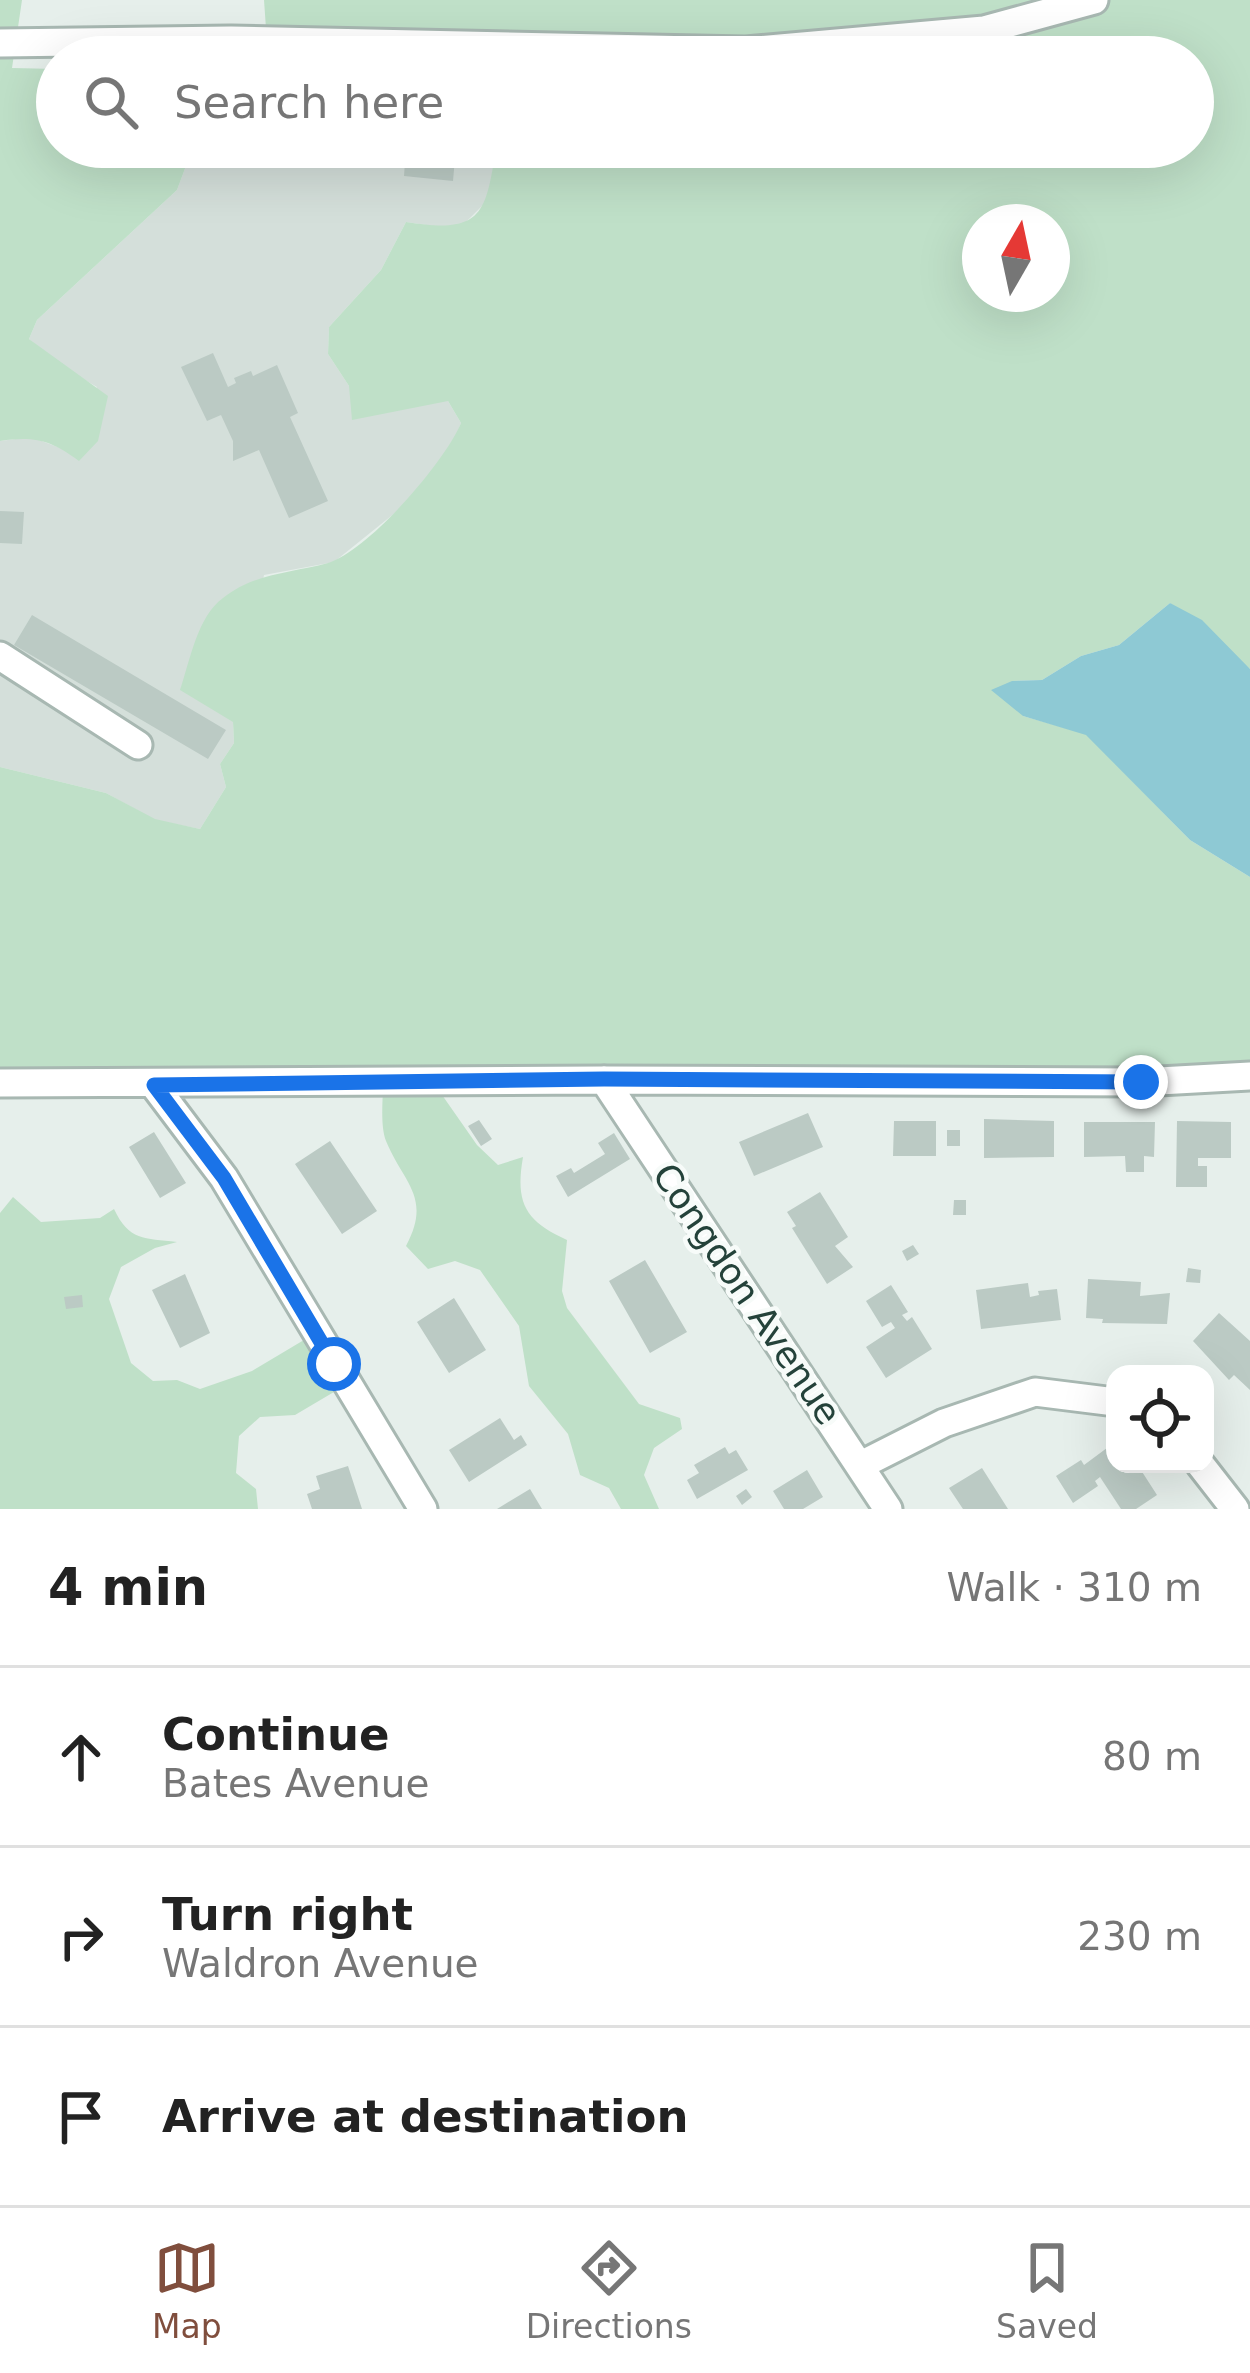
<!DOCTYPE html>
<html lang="en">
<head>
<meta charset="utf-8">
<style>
  :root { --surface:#fff; --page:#f2f2f2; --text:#222; --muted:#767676; --line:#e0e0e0; --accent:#804e3d }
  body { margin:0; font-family:"DejaVu Sans",sans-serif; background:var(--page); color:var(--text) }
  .controls { position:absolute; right:36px; bottom:36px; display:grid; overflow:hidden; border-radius:24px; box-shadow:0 12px 48px #0002 }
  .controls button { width:108px; height:108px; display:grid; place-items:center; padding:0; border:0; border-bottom:3px solid var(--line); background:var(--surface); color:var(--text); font:60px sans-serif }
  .compass { position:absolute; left:962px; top:204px; width:108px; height:108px; border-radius:50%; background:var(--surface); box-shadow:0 12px 48px #0002; rotate:9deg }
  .stop { position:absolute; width:36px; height:36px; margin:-27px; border:9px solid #1a73e8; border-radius:50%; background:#fff }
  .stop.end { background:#1a73e8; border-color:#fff; box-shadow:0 3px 12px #0008 }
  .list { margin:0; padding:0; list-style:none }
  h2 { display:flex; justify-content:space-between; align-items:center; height:156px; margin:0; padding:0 48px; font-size:51px }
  h2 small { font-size:39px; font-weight:400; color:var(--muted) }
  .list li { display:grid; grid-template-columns:78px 1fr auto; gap:36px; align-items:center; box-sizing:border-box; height:180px; padding:0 48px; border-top:3px solid var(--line) }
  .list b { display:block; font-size:45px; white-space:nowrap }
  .list p { margin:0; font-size:39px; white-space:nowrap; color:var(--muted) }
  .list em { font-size:39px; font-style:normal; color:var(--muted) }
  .icon { flex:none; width:66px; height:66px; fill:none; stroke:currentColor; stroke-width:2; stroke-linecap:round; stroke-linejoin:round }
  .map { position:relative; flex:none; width:1250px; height:1509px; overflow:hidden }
  .search { position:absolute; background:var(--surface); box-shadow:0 12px 48px #0002; left:36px; right:36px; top:36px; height:132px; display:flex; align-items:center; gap:30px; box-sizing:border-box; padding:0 42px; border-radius:66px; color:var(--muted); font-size:45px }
  .sheet { height:696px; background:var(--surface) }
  nav { display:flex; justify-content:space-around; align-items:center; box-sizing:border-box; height:168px; border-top:3px solid var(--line); background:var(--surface); font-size:33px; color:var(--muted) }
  nav a { display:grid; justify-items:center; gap:6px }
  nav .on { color:var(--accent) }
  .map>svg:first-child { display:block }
  .built { fill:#d4dfda }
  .green { fill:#bfe0c8; fill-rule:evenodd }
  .water { fill:#8ec9d4 }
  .building { fill:#bbcac4 }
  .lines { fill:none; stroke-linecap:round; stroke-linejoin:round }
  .minor-casing { stroke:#a8b8b2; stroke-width:33 }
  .minor { stroke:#fff; stroke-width:27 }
  .route { stroke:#1a73e8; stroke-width:15 }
  .labels { text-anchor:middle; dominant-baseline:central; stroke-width:9; stroke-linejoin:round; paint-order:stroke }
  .street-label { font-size:36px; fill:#24423a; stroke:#f7fbf9 }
</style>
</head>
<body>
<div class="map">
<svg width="1250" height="1509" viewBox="0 0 1250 1509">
  <rect width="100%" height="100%" fill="#e6efeb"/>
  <path class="built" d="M254,147H496L489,199L464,224L446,228L406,222L381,270L329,327L328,354L349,386L448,401L461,423L452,445L406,504L334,562L264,575L233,722L234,743L220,764L226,787L200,829L155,820L106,793L0,767V441L31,437L63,449L97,387L66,369L29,339L37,320L177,190L186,166Z"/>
  <path class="green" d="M0,0H22L12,68L57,69V147H254L186,166L177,190L37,320L29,339L108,396L98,441L79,461C50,440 35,436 0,441Z
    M264,0H1250V669L1170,603L1119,645L1081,656L1042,680L1012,681L1023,716L1086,734L1190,840L1250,877V1072L433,1082L477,1145L498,1165L523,1157C515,1203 525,1221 567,1240L562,1291L567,1308L639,1404L680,1418L682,1429L654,1448L644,1475L659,1509H621L609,1488L580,1475L568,1434L529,1386L519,1326L480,1270L455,1261L428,1269L406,1246C432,1197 404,1184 386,1141C380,1125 383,1101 383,1083L0,1081V767L106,793L155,819L200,829L226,787L220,764L234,743L233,722L180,690C190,661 197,617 223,598C255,573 291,573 328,563C368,551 445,462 461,423L448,401L352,420L349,386L328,354L329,327L381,270L406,222C481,234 486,216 496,147H1193V57H268ZM980,222H1052V294H980Z
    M13,1197L41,1222L100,1218L114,1209C129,1241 144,1238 177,1242L155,1248L121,1267L109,1299L131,1363L153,1381L177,1380L200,1389L252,1371L314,1334L339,1389L295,1415L260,1417L239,1436L236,1473L256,1489L258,1509H0V1213Z"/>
  <path class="water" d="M1170,603L1202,620L1250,669V877L1190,840L1086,735L1023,716L991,690L1012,681L1042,680L1081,656L1119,645Z"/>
  <path class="building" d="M406,147H456L453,181L404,176Z
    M213,353L228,387L236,383L234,378L251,371L253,376L277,365L298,413L290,417L328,501L289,518L259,450L233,461V441L221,415L207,421L181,367Z
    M0,511L24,512L22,544L0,543Z
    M32,615L226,730L208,759L14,645Z
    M808,1113L823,1147L754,1176L739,1142Z
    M984,1119L1054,1121V1157L984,1158Z
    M479,1120L492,1139L481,1146L468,1126Z
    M894,1121H936V1156H893Z
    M1177,1121L1231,1122V1158H1198V1166H1207V1187H1176Z
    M1084,1122H1155L1154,1157L1144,1156V1172H1126L1125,1156L1084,1157Z
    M947,1130H960V1146H947Z
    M154,1132L186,1183L160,1198L129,1147Z
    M614,1133L630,1159L568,1197L556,1176L571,1168L574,1173L605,1154L598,1143Z
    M330,1141L377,1211L342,1234L295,1164Z
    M820,1192L848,1237L835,1246L853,1267L827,1284L792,1228L796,1226L787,1212Z
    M954,1200H966V1215H953Z
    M913,1245L919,1254L907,1261L902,1251Z
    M645,1260L687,1332L650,1353L609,1281Z
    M1188,1268L1201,1270L1200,1283L1186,1282Z
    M185,1274L210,1333L180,1348L152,1290Z
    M1088,1279L1141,1282L1140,1296L1170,1293L1167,1324L1102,1323L1103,1319L1086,1318Z
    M1028,1283L1030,1297L1039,1295L1038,1291L1057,1289L1061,1320L981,1329L976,1290Z
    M891,1285L908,1312L902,1315L907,1321L912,1317L932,1349L886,1378L866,1347L895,1328L891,1322L882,1327L866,1301Z
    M82,1295L83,1307L66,1309L64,1297Z
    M454,1298L486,1350L449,1373L417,1322Z
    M1219,1313L1250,1341V1390L1234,1375L1229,1380L1193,1341Z
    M500,1418L514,1440L521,1435L527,1445L469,1482L449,1450Z
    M1115,1442V1464H1137L1157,1495L1136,1509H1121L1100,1477L1095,1481L1098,1486L1073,1503L1056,1476L1081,1460L1084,1465Z
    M725,1447L729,1454L736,1450L748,1470L697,1499L687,1480L699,1473L694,1465Z
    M348,1466L362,1509H312L307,1494L320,1489L316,1476Z
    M982,1468L1008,1509H963L949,1488Z
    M807,1470L823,1497L803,1509H784L773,1491Z
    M530,1489L542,1509H497Z
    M746,1489L752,1497L742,1505L736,1496Z"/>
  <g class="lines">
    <g class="minor-casing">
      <path id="minor" d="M0,43L231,40L746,51L984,30L1094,0
        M0,656L138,745
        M604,1080L888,1509
        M0,1083L604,1080L1141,1082L1250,1076
        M154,1085L224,1178L423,1509
        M1200,1464L1235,1509
        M861,1465L944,1423L1035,1392L1115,1402"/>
    </g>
    <use href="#minor" class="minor"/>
  </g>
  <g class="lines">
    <path class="route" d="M334,1364L224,1178L154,1085L604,1079L1141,1082"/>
  </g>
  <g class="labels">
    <g class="street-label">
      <text transform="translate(747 1294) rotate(56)">Congdon Avenue</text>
    </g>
  </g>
</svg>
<div class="controls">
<button><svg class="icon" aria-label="locate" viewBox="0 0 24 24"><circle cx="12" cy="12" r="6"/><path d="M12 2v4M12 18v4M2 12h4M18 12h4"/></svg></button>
</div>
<svg class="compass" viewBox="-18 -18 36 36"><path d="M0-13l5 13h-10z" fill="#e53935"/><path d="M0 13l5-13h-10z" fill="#767676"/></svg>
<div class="stop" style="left:334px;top:1364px"></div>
<div class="stop end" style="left:1141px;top:1082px"></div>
<div class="search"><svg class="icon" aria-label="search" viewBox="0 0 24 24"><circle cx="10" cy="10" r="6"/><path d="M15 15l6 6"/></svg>Search here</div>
</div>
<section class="sheet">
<h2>4 min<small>Walk · 310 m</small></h2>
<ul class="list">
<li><svg class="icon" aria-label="ahead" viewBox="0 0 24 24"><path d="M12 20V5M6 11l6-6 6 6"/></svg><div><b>Continue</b><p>Bates Avenue</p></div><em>80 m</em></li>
<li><svg class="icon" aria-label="right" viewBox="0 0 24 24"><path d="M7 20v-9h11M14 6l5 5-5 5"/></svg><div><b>Turn right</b><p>Waldron Avenue</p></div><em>230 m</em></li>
<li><svg class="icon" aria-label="arrive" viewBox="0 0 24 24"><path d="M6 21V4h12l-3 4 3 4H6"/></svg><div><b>Arrive at destination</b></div></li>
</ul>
</section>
<nav>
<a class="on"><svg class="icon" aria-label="map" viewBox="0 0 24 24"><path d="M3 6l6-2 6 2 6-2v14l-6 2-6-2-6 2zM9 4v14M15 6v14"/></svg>Map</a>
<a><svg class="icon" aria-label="directions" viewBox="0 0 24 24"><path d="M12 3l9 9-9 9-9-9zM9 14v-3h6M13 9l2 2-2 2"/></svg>Directions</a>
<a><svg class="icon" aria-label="saved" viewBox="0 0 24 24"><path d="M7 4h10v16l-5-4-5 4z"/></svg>Saved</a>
</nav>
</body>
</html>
